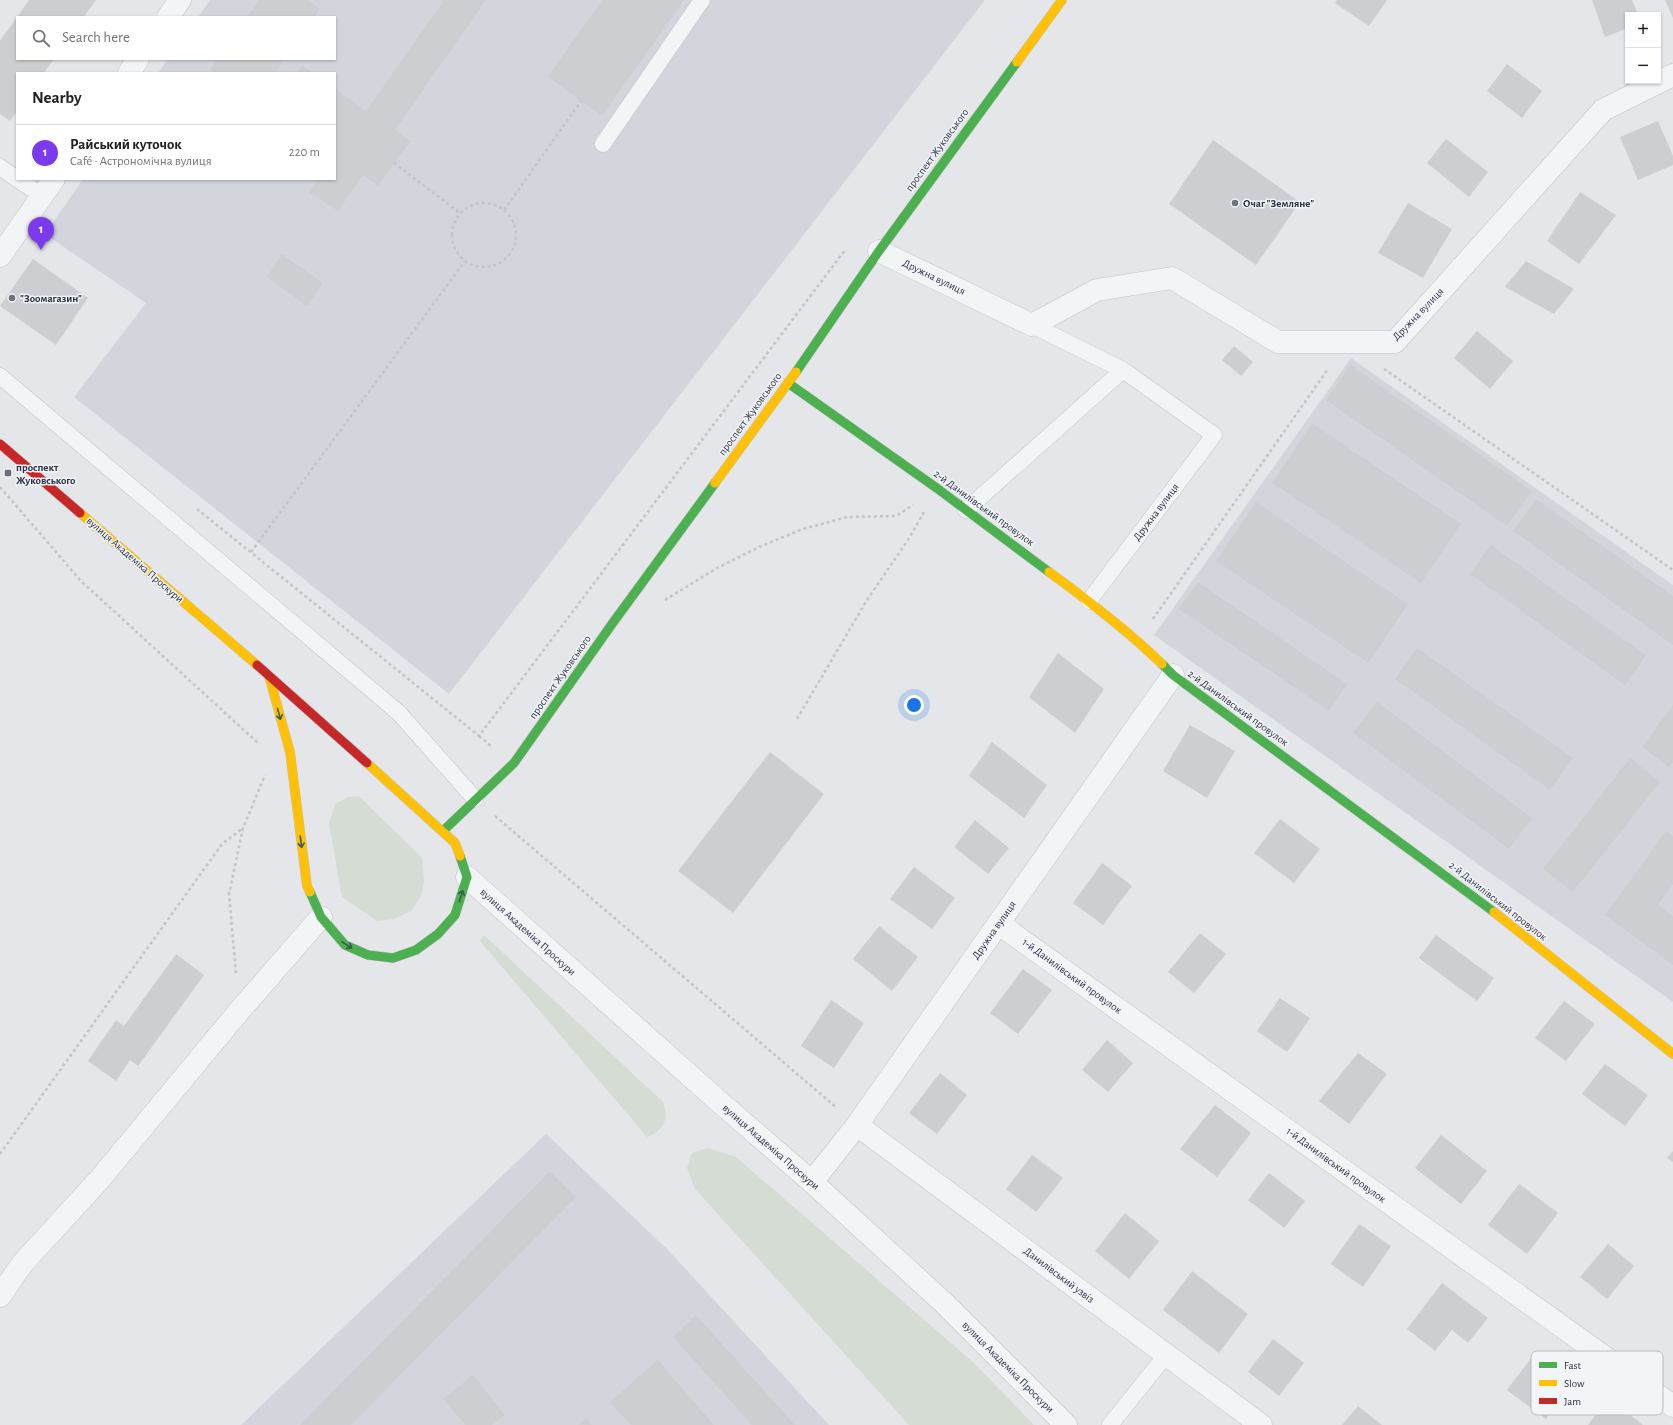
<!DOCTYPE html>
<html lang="en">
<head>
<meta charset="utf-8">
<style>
  :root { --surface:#fff; --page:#f6f6f6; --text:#202124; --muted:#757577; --line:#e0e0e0; --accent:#7c3aed }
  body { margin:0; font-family:"Alegreya Sans",sans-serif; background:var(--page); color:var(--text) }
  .controls { position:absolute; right:12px; top:12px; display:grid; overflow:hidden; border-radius:0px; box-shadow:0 1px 3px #0004 }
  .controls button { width:36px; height:36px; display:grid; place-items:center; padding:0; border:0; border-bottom:1px solid var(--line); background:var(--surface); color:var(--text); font:20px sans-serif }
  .you { position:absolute; left:914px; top:705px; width:14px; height:14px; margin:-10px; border:3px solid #fff; border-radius:50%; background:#1a73e8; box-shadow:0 0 0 6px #1a73e833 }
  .badge { display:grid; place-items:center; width:26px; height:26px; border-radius:50%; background:var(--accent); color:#fff; font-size:13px; font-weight:700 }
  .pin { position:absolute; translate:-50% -33px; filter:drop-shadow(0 1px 2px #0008) }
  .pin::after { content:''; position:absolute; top:21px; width:14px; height:12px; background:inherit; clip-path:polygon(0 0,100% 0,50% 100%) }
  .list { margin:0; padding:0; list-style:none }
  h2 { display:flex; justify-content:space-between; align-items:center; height:52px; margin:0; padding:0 16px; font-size:17px }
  h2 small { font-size:13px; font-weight:400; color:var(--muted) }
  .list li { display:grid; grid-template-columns:26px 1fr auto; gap:12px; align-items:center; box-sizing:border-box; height:56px; padding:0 16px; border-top:1px solid var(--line) }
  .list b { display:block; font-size:15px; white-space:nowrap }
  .list p { margin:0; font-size:13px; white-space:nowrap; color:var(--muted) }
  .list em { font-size:13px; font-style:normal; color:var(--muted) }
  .icon { flex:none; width:22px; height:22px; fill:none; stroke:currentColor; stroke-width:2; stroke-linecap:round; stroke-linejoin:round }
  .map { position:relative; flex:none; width:1673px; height:1425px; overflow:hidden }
  .search { position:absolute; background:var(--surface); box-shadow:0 1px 3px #0004; left:16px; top:16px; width:320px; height:44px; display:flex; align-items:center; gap:10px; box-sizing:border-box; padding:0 14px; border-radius:0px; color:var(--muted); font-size:15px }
  .panel { position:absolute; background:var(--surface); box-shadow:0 1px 3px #0004; left:16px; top:72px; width:320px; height:108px; border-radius:0px }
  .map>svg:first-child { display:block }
  .built { fill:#d2d6dc }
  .green { fill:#d5dcd4 }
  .building { fill:#ccced1 }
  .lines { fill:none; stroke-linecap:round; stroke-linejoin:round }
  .lane-casing { stroke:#c2c4c7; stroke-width:17 }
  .street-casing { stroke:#c2c4c7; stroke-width:23 }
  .fast-casing { stroke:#c2c4c7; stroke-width:10 }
  .slow-casing { stroke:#c2c4c7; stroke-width:10 }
  .jam-casing { stroke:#c2c4c7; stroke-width:10 }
  .path { stroke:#c3c4c9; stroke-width:2.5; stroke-dasharray:3 3; stroke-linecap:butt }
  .lane { stroke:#f3f4f6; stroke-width:16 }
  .street { stroke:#f3f4f6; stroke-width:22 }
  .fast { stroke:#4caf50; stroke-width:9 }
  .slow { stroke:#ffc107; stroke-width:9 }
  .jam { stroke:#c62828; stroke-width:9 }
  .oneway { stroke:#365e48 }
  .poi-dot { fill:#6b727d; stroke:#f2f4f8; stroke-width:1.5 }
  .labels { text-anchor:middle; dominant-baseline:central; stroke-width:3; stroke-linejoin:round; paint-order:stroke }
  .street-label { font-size:11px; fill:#2a3343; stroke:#f2f4f8 }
  .poi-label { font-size:11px; font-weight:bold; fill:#2a3343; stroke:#f2f4f8; text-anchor:start }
  .key { fill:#f2f4f8; stroke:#b6bac2; stroke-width:1 }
  .key-label { font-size:11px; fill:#2a3343 }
</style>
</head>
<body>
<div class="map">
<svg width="1673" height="1425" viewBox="0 0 1673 1425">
  <rect width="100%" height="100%" fill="#e4e6e9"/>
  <path class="built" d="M210,0H985L449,694L74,397L146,303L45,234L83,179H335V73H158L168,59H335V17H198Z
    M1351,358L1673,585V1002L1154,635Z
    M546,1134L669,1251L829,1425H241Z"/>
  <path class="green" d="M359,796L422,858L424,880L421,896L411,911L394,919L377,921L342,897L329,823L335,804L348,797Z
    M484,935L663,1102C664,1106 666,1112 666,1115C665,1126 657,1134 647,1137L480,941Z
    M708,1148L736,1157L974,1363L1034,1425H909L695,1189L687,1168L692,1153Z"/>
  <path class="building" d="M29,0H96L84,17H17V59H54L44,73H17V111L10,121L0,114V41Z
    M259,0H307L320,9L315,17H247Z
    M440,0H486L395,130L410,141L378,186L363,175L338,211L309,192L318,179H335V88L366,111L443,2Z
    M602,0H684L602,116L548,77Z
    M1337,0H1387L1369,26L1335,3Z
    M1592,0H1632L1638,15H1628V28L1605,37Z
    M1665,0H1673V18Z
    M217,59H285L275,73H215L210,70Z
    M1507,64L1542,91L1522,118L1487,91Z
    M302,65L313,73H297Z
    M1658,121L1673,156V165L1638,180L1620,137Z
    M1446,139L1488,172L1469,197L1427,163Z
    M1213,140L1300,202L1256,265L1169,204Z
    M1580,192L1616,215L1579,264L1547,241Z
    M1408,203L1452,229L1423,278L1378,253Z
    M282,254L323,283L307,306L267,277Z
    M33,259L88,298L56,345L0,306Z
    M1526,261L1574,289L1554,314L1505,287Z
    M1477,331L1513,361L1490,389L1454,358Z
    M1234,346L1253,362L1241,376L1222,360Z
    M1350,365L1532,491L1507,526L1326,400Z
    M1312,423L1461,524L1421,583L1272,483Z
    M1536,499L1673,596V645L1513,531Z
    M1256,502L1408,604L1368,663L1216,561Z
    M1491,545L1646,655L1625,685L1470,574Z
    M1198,582L1347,684L1329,711L1179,609Z
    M1417,648L1573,758L1550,790L1395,679Z
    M1058,653L1104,689L1075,733L1029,697Z
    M1377,702L1532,818L1509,849L1353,733Z
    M1673,705V763L1669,767L1642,747Z
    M1190,725L1235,751L1207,798L1163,771Z
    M992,742L1047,785L1024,818L969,776Z
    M770,752L824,794L733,913L678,871Z
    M1630,758L1660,782L1573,892L1543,869Z
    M1280,819L1320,849L1294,883L1254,853Z
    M975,820L1009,848L988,874L954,847Z
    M1666,831L1673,836V884L1658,905L1673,916V965L1605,915Z
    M1102,863L1132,886L1103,925L1073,903Z
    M914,867L955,898L932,929L890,899Z
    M879,926L918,957L892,991L853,959Z
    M1200,933L1226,954L1194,993L1168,972Z
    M1436,935L1494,978L1477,1001L1419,958Z
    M176,954L204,975L138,1066L130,1060L116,1081L88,1061L116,1020L124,1026Z
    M1023,969L1052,990L1018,1034L990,1013Z
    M1280,998L1310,1018L1287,1052L1257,1031Z
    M831,1000L864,1023L834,1068L801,1046Z
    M1564,1001L1595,1024L1566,1061L1535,1038Z
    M1107,1040L1133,1063L1108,1092L1082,1070Z
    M1358,1053L1387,1074L1349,1124L1319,1101Z
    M1605,1064L1648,1095L1625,1126L1582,1094Z
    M940,1073L967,1095L937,1134L909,1113Z
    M1215,1105L1251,1133L1217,1177L1180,1149Z
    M1441,1135L1487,1171L1461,1204L1415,1168Z
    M1673,1151V1162L1667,1158Z
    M1032,1155L1063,1178L1036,1212L1006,1189Z
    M550,1171L576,1197L351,1425H300Z
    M1269,1173L1305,1201L1284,1228L1248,1200Z
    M1519,1184L1558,1213L1527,1254L1488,1225Z
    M1125,1213L1159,1241L1129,1279L1095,1251Z
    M1359,1224L1391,1246L1363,1287L1331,1264Z
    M1608,1244L1634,1266L1607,1299L1580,1277Z
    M1192,1271L1248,1314L1219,1353L1163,1310Z
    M1442,1283L1488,1318L1468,1343L1452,1330L1435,1351L1407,1329Z
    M696,1315L795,1425H752L673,1337Z
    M1273,1339L1304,1363L1279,1396L1248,1372Z
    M1531,1358L1570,1386L1546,1419L1507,1390Z
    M658,1360L714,1425H631L610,1402Z
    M473,1375L505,1415L492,1425H465L443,1399Z
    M1609,1398L1643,1425H1588Z
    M1358,1406L1382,1425H1342Z
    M586,1418L592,1425H578Z"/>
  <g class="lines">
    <g class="lane-casing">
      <path id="lane" d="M603,144L702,0
        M0,167L17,179
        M17,179L42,196
        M1032,325L1123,370L1214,435L1089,601
        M0,376L399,713L475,799
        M966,510L1123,370
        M1110,1425L1166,1355"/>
    </g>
    <g class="street-casing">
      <path id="street" d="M168,17L180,0
        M129,73L138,59
        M879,251L1032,325L1097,290L1172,278L1278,342H1395L1603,110L1673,75
        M0,256L54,179
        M467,877L715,1098L812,1182L945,1304L1066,1425
        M999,924L1673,1406
        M857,1125L1261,1425
        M812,1182L857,1125L1173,675
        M0,1296L22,1264L99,1180L240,1010L321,917"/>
    </g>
    <g class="fast-casing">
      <path id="fast" d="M796,372L879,251L1017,62
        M788,383L938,489L1049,572
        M1162,664L1173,675L1494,912
        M443,831L514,763L612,624L715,483
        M310,892L321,917L345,945L368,955L393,958L416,950L438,934L455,915L467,877L460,856"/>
    </g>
    <g class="slow-casing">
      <path id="slow" d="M1017,62L1062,0
        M715,483L796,372
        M80,513L257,665
        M1049,572C1089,601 1127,630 1162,664
        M269,676L290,752L307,886L310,892
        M367,763L455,843L460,856
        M1494,912L1673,1054"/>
    </g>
    <g class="jam-casing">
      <path id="jam" d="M0,444L80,513
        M257,665L367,763"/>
    </g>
    <path class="path" d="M394,163L460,213
      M452 235a32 32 0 1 1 64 0a32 32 0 1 1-64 0Z
      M504,210L581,101
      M1384,369L1673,570
      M0,487L81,581L259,744
      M197,509L479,736L845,250
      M251,552L465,261
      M665,600L717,568L759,547L803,529L847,517L896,516L913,505
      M1153,619L1328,369
      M797,719L867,600L908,540L924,512
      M479,736L492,747
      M495,816L837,1108
      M236,973L229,894L243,828L265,775
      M0,1154L222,844L243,828"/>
    <use href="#lane" class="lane"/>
    <use href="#street" class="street"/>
    <use href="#fast" class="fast"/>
    <use href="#slow" class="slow"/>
    <use href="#jam" class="jam"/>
  </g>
  <defs><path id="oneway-shaft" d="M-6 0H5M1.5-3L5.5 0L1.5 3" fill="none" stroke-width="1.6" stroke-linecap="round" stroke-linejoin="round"/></defs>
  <g class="oneway">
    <use href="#oneway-shaft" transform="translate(279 714) rotate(75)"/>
    <use href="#oneway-shaft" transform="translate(301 842) rotate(83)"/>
    <use href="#oneway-shaft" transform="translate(461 896) rotate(-72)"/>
    <use href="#oneway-shaft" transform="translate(347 945) rotate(32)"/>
  </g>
  <g class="poi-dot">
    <circle cx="1235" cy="203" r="4"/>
    <circle cx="12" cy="298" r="4"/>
    <rect x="4" y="469" width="8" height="8" rx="2"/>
  </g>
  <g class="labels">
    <g class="street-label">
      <text transform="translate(937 150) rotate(-54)">проспект Жуковського</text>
      <text transform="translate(934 277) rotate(26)">Дружна вулиця</text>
      <text transform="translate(1418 314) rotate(-46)">Дружна вулиця</text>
      <text transform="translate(750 414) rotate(-54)">проспект Жуковського</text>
      <text transform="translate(984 508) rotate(36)">2-й Данилівський провулок</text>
      <text transform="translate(1156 512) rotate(-53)">Дружна вулиця</text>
      <text transform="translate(135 560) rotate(41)">вулиця Академіка Проскури</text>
      <text transform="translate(560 677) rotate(-55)">проспект Жуковського</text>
      <text transform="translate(1238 708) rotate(36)">2-й Данилівський провулок</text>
      <text transform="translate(1498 901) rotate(38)">2-й Данилівський провулок</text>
      <text transform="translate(994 930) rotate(-55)">Дружна вулиця</text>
      <text transform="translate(528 932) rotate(42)">вулиця Академіка Проскури</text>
      <text transform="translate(1072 976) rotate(36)">1-й Данилівський провулок</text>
      <text transform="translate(771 1147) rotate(41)">вулиця Академіка Проскури</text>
      <text transform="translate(1336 1165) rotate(36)">1-й Данилівський провулок</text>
      <text transform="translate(1059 1275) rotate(37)">Данилівський узвіз</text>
      <text transform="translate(1008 1367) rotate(45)">вулиця Академіка Проскури</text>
    </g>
    <g class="poi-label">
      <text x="1243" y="203">Очаг "Земляне"</text>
      <text x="20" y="298">"Зоомагазин"</text>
      <text x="16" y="467">проспект<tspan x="16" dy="13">Жуковського</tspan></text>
    </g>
  </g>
  <rect x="1531" y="1351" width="132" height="64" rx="6" class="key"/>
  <rect x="1539" y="1362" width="18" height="6" fill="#4caf50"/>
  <rect x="1539" y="1380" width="18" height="6" fill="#ffc107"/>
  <rect x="1539" y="1398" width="18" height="6" fill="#c62828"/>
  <g class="key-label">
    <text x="1564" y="1369">Fast</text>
    <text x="1564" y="1387">Slow</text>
    <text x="1564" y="1405">Jam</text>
  </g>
</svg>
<div class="controls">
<button>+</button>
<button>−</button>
</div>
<div class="you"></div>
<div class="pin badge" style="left:41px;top:250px">1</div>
<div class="search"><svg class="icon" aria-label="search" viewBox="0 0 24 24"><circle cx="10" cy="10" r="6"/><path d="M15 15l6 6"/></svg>Search here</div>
<section class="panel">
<h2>Nearby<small></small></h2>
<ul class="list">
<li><span class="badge">1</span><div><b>Райський куточок</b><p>Café · Астрономічна вулиця</p></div><em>220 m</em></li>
</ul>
</section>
</div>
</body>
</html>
